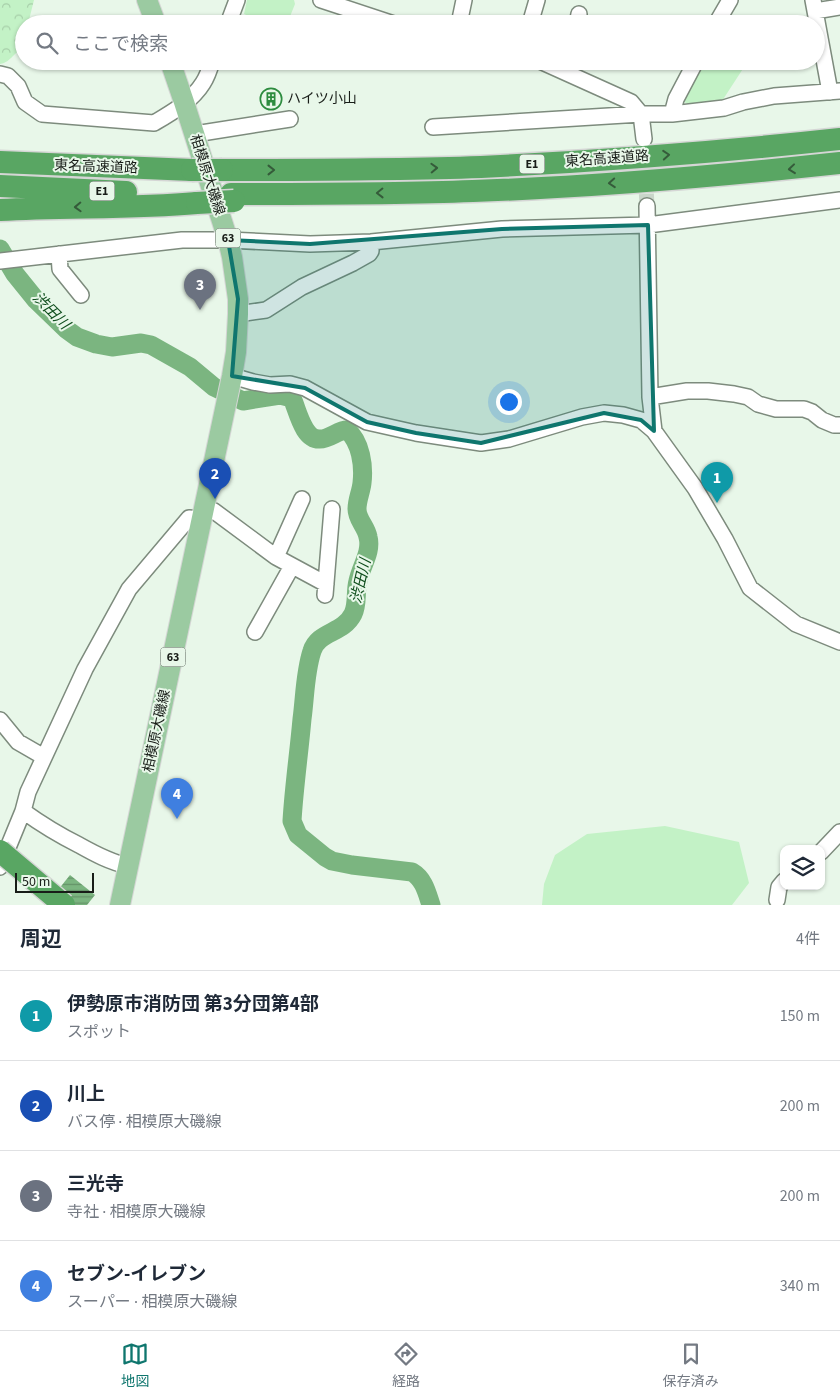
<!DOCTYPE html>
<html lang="ja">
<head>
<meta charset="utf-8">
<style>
  :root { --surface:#fff; --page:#f6f6f7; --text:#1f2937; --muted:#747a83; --line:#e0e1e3; --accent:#0f766e }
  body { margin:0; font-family:"Source Sans 3","Noto Sans JP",sans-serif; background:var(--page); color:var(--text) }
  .controls { position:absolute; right:15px; bottom:15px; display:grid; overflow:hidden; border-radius:10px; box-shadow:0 1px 4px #0004 }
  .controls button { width:45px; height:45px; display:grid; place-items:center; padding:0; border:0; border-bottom:1px solid var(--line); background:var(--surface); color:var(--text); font:25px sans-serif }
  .scale { position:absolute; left:15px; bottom:12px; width:79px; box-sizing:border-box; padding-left:5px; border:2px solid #181d18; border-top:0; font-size:14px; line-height:18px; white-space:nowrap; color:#181d18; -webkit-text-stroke:4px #e8f7e9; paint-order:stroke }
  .you { position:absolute; left:508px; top:401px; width:18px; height:18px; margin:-12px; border:4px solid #fff; border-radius:50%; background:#1a73e8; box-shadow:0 0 0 8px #1a73e833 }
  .badge { display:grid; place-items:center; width:32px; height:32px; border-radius:50%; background:var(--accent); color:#fff; font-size:16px; font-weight:700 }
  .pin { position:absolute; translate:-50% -41px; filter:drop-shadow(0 1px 2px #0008) }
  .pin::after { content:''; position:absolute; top:26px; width:18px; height:15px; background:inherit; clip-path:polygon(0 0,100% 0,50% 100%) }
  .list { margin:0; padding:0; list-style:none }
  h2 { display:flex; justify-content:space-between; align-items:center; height:65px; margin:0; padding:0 20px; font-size:21px }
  h2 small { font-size:16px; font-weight:400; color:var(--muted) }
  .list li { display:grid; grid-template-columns:32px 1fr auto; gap:15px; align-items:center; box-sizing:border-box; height:90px; padding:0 20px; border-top:1px solid var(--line) }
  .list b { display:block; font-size:19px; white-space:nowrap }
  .list p { margin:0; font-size:16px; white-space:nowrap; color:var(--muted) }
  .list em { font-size:16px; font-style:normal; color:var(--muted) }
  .icon { flex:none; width:28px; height:28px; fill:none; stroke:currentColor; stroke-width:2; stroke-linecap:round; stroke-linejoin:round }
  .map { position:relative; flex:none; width:840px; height:905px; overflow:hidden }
  .search { position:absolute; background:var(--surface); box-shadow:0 1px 4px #0004; left:15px; right:15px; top:15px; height:55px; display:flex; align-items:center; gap:12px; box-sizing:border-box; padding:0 18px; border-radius:28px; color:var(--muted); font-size:19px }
  .sheet { height:425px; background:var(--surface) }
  nav { display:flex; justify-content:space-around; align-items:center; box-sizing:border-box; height:70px; border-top:1px solid var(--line); background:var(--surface); font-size:14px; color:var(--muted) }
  nav a { display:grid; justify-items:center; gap:2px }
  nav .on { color:var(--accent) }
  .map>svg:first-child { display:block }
  .green { fill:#c3f2c6 }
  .forest { fill:url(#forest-crowns) }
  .water { fill:url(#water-rules) }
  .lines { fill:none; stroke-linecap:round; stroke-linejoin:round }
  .river { stroke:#7bb580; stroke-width:19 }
  .minor-tunnel { stroke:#c9d6ca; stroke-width:15; stroke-dasharray:15 8; stroke-linecap:butt }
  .minor-casing { stroke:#7d8b7d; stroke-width:18 }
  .major-casing { stroke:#d5d6d5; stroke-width:22 }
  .highway-casing { stroke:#d5d6d5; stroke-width:25 }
  .minor { stroke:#fff; stroke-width:15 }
  .major { stroke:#9bcaa1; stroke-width:20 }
  .highway { stroke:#59a663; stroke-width:22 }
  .highway-bridge-casing { stroke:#d5d6d5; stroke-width:25; stroke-linecap:butt }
  .highway-bridge { stroke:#59a663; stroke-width:22 }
  .oneway { stroke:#355b3a }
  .marked { fill:#0f766e; fill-opacity:0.2; stroke:#0f766e; stroke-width:4; stroke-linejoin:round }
  .labels { text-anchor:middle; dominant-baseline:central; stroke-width:4; stroke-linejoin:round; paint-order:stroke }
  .shield { fill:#e8f7e9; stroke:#565e57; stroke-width:1 }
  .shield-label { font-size:12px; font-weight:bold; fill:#181d18 }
  .poi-label { font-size:14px; fill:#181d18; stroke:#e8f7e9; text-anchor:start }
  .street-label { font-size:14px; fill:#181d18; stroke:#e8f7e9 }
  .water-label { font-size:15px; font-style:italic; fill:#104f1e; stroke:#e8f7e9 }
</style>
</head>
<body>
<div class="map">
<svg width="840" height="905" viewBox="0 0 840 905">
  <defs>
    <pattern id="forest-crowns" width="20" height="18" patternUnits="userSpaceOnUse" patternTransform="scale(1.25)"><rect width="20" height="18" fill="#c3f2c6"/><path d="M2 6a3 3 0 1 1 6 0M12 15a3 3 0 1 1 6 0" fill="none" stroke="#a7cfa9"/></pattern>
    <pattern id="water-rules" width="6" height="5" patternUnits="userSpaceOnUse" patternTransform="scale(1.25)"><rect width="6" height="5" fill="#7bb580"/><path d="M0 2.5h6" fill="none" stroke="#649368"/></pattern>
  </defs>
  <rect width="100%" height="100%" fill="#e8f7e9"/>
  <path class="green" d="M247,0H294L295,4L287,24H267L244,14Z
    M699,61H748L722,101C710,102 688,110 680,98Z
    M665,826L739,842L749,883L732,905H542L544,884L555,855L587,834Z"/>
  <path class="forest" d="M0,0H34L28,24H24C24,41 27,44 13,56C9,60 6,63 0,64Z"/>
  <path class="water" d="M70,875L95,895L87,905H46Z"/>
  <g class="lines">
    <path class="river" d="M0,249L15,274L36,300L66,329L77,337L96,344L112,347L141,343L151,345L190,367L214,387L243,401L280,395L292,398C298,411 303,440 320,439C330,439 338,430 347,430C361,442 364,466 362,483C361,492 357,500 357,509C357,520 366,526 368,537C372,552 361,566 358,581C355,592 358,604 353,614C343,634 318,631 312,651C305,672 305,697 302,719C299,753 294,787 292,821L298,835L325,857L332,861L352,865L412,872C424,879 427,893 431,905"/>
    <path class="minor-tunnel" d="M644,148L647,206"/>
    <g class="minor-casing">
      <path id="minor" d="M321,0L394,24
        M813,0L830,92
        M815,11L840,7
        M228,24L237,0
        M459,24L464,0
        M530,24L537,0
        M577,24L579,14
        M716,24L730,0
        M540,61L631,102L641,114L644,139
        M0,74L8,76L18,86L25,102L42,114L154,123C171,113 192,101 203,83C207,77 210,68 212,61
        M672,114L676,99L696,61
        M433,127L641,114H672L724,108L743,102L774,96L840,91
        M195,134L290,119
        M647,206L650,397L654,431
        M59,254L60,269L81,295
        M0,261L182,240H228L310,244L371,242L502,229L648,225L840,200
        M238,314L266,310L302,287L353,263L369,254L371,251V242
        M232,376L253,382L270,385L290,384L305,388L367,422L416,433L481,443L509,439L582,417L604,413L623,415L641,420L654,431L695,488L725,539L750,588L796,624L840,642
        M650,397L687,391H708L734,394L748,397L758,404L776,409H804L812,412L822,420L834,425H840
        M203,508L214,511L276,557L326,584
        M276,557L302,499
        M325,595L332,509
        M255,632L292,566
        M0,720L18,742L44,757
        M23,811C41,824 59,835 79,845C95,854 110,862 128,866
        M821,852L840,832
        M0,867L23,811L28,792L85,669L129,589L189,518L201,519
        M777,900L779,887L784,881"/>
    </g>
    <g class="major-casing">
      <path id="major" d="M147,0L156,24
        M120,905L232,376L236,352L238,314V299L232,257L228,240L184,102L170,61"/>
    </g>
    <g class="highway-casing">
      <path id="highway" d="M0,162L192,170
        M222,170C309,170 395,170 481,167C601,161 720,152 840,139
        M0,186L126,192
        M231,194C312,194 393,194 473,191C596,187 718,176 840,163
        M0,210C65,206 131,209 197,203"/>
    </g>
    <use href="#minor" class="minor"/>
    <use href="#major" class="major"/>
    <use href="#highway" class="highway"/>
    <g class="highway-bridge-casing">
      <path id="highway-bridge" d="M192,170H222
        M197,203L234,201
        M0,851L64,905"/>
    </g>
    <use href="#highway-bridge" class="highway-bridge"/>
  </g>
  <defs><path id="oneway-chevron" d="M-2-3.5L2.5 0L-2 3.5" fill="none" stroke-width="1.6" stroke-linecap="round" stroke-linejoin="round" transform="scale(1.25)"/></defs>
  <g class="oneway">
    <use href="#oneway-chevron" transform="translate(666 155) rotate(-4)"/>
    <use href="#oneway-chevron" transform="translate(434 168) rotate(-2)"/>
    <use href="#oneway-chevron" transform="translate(792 169) rotate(174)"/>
    <use href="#oneway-chevron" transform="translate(271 170)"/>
    <use href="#oneway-chevron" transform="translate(612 183) rotate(176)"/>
    <use href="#oneway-chevron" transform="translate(380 193) rotate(179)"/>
    <use href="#oneway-chevron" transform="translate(78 207) rotate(178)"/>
  </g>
  <path class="marked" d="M648,225L654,431L641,420L604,413L481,443L416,433L367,422L305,388L232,376L238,299L228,240L310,244L502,229Z"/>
  <defs>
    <g id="building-ring" transform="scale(1.125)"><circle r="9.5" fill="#e8f7e9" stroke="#2d8c3f" stroke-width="1.5"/><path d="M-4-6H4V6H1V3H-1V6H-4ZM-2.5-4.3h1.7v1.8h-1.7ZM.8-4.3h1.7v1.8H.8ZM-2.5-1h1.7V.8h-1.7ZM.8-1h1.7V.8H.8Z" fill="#2d8c3f"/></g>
  </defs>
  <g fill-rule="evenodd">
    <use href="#building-ring" x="271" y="99"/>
  </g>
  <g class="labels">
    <g class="shield">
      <rect x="519.5" y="154.5" width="25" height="19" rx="4"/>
      <rect x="89.5" y="181.5" width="25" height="19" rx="4"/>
      <rect x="215.5" y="228.5" width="25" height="19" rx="4"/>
      <rect x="160.5" y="647.5" width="25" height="19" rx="4"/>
    </g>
    <g class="shield-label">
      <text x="532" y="164">E1</text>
      <text x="102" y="191">E1</text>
      <text x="228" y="238">63</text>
      <text x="173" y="657">63</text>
    </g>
    <g class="poi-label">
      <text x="287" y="99">ハイツ小山</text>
    </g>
    <g class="street-label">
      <text transform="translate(607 159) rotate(-4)">東名高速道路</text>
      <text transform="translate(96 167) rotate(2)">東名高速道路</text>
      <text transform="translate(207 175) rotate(72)">相模原大磯線</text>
      <text transform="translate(157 731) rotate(-78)">相模原大磯線</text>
    </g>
    <g class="water-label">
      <text transform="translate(51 311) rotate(45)">渋田川</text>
      <text transform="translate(361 581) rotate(-77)">渋田川</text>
    </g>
  </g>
</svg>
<div class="controls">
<button><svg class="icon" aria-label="layers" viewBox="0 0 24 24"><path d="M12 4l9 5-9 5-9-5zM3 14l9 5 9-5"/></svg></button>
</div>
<div class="scale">50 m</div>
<div class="you"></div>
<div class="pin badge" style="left:717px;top:503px;background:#0f9aa8">1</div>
<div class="pin badge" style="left:215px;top:499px;background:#1a4fb4">2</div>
<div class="pin badge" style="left:200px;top:310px;background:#6b7280">3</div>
<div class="pin badge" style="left:177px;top:819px;background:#3f7fe0">4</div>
<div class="search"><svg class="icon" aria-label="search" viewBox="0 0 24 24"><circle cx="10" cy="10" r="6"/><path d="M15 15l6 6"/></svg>ここで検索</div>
</div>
<section class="sheet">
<h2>周辺<small>4件</small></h2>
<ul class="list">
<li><span class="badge" style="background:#0f9aa8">1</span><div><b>伊勢原市消防団 第3分団第4部</b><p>スポット</p></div><em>150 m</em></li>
<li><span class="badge" style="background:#1a4fb4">2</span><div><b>川上</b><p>バス停 · 相模原大磯線</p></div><em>200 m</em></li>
<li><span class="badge" style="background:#6b7280">3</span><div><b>三光寺</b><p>寺社 · 相模原大磯線</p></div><em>200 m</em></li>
<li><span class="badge" style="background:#3f7fe0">4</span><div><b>セブン-イレブン</b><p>スーパー · 相模原大磯線</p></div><em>340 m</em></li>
</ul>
</section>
<nav>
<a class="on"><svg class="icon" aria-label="map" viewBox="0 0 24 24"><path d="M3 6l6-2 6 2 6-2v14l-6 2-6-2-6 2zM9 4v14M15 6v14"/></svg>地図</a>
<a><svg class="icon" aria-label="directions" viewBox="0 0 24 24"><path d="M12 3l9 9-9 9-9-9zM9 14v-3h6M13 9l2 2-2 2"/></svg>経路</a>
<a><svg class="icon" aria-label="saved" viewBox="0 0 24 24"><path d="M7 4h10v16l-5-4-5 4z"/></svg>保存済み</a>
</nav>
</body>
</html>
